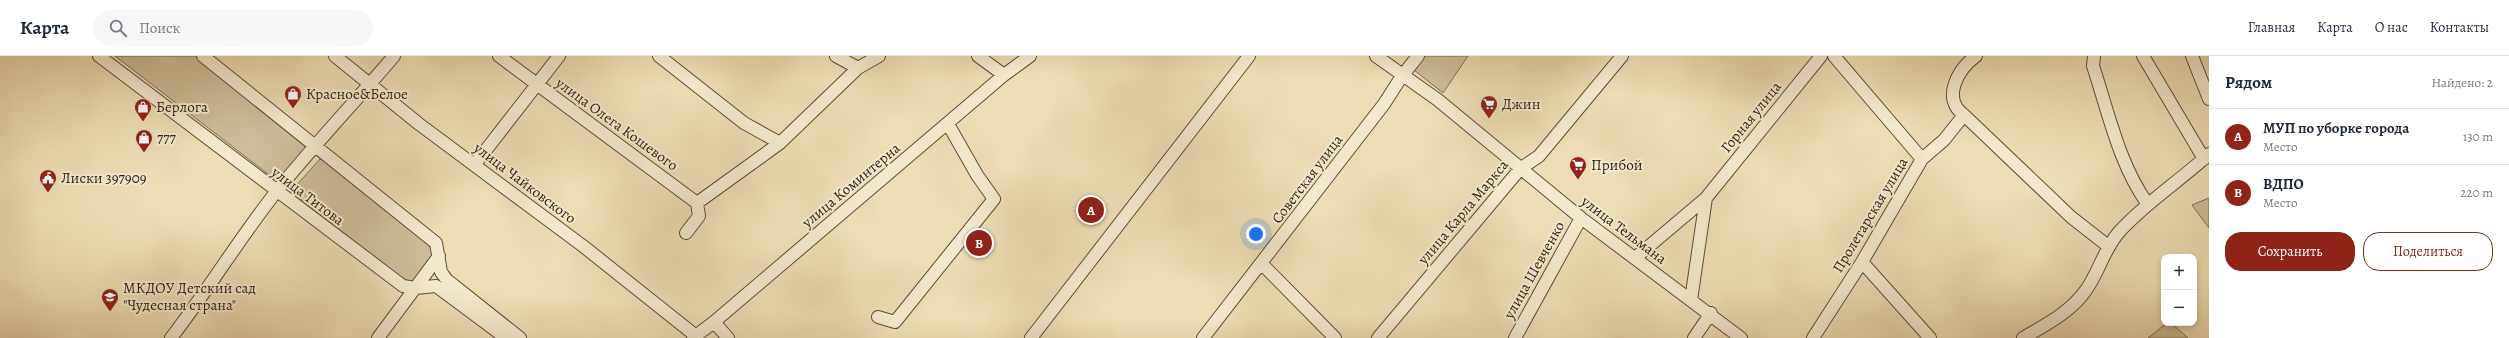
<!DOCTYPE html>
<html lang="ru">
<head>
<meta charset="utf-8">
<style>
  :root { --surface:#fff; --page:#f6f6f7; --text:#1f2937; --muted:#747a83; --line:#e0e1e3; --accent:#8f2418 }
  body { margin:0; font-family:Alegreya,serif; background:var(--page); color:var(--text) }
  .controls { position:absolute; right:12px; bottom:12px; display:grid; overflow:hidden; border-radius:8px; box-shadow:0 2px 6px #0003 }
  .controls button { width:36px; height:36px; display:grid; place-items:center; padding:0; border:0; border-bottom:1px solid var(--line); background:var(--surface); color:var(--text); font:20px sans-serif }
  .you { position:absolute; left:1256px; top:178px; width:14px; height:14px; margin:-10px; border:3px solid #fff; border-radius:50%; background:#1a73e8; box-shadow:0 0 0 6px #1a73e833 }
  .badge { display:grid; place-items:center; width:26px; height:26px; border-radius:50%; background:var(--accent); color:#fff; font-size:13px; font-weight:700 }
  .pin { position:absolute; translate:-50% -50%; border:2px solid #fff; box-shadow:0 1px 4px #0006 }
  .list { margin:0; padding:0; list-style:none }
  h2 { display:flex; justify-content:space-between; align-items:center; height:52px; margin:0; padding:0 16px; font-size:17px }
  h2 small { font-size:13px; font-weight:400; color:var(--muted) }
  .list li { display:grid; grid-template-columns:26px 1fr auto; gap:12px; align-items:center; box-sizing:border-box; height:56px; padding:0 16px; border-top:1px solid var(--line) }
  .list b { display:block; font-size:15px; white-space:nowrap }
  .list p { margin:0; font-size:13px; white-space:nowrap; color:var(--muted) }
  .list em { font-size:13px; font-style:normal; color:var(--muted) }
  .actions { display:flex; gap:8px; padding:12px 16px }
  .actions a { flex:1; padding:9px 0; border:1px solid var(--accent); border-radius:16px; text-align:center; font-size:14px; color:var(--accent) }
  .actions .main { background:var(--accent); color:#fff }
  .icon { flex:none; width:22px; height:22px; fill:none; stroke:currentColor; stroke-width:2; stroke-linecap:round; stroke-linejoin:round }
  .map { position:relative; flex:none; width:2209px; height:282px; overflow:hidden }
  header { display:flex; align-items:center; gap:24px; box-sizing:border-box; height:56px; padding:0 20px; background:var(--surface); border-bottom:1px solid var(--line) }
  header strong { font-size:19px }
  nav { display:flex; gap:22px; margin-inline-start:auto; font-size:14px }
  .search { width:280px; height:36px; background:var(--page); display:flex; align-items:center; gap:10px; box-sizing:border-box; padding:0 14px; border-radius:22px; color:var(--muted); font-size:15px }
  main { display:flex }
  aside { flex:1; background:var(--surface) }
  .map>svg:first-child { display:block }
  .green { fill:#ccbd98; stroke:#7c6e53 }
  .lines { fill:none; stroke-linecap:round; stroke-linejoin:round }
  .minor-casing { stroke:#5c4e38; stroke-width:14 }
  .minor { stroke:#f3e9ce; stroke-width:12 }
  .labels { text-anchor:middle; dominant-baseline:central; stroke-width:4; stroke-linejoin:round; paint-order:stroke }
  .poi-label { font-size:15px; fill:#2b1f0e; stroke:#f3e9ce; text-anchor:start }
  .street-label { font-size:15px; fill:#2b1f0e; stroke:#f3e9ce }
</style>
</head>
<body>
<header>
<strong>Карта</strong>
<div class="search"><svg class="icon" aria-label="search" viewBox="0 0 24 24"><circle cx="10" cy="10" r="6"/><path d="M15 15l6 6"/></svg>Поиск</div>
<nav><a>Главная</a><a>Карта</a><a>О нас</a><a>Контакты</a></nav>
</header>
<main>
<div class="map">
<svg width="2209" height="282" viewBox="0 0 2209 282">
  <rect width="100%" height="100%" fill="#edddb4"/>
  <filter id="stains"><feTurbulence type="fractalNoise" baseFrequency=".005" numOctaves="4"/><feColorMatrix values="0 0 0 0 .2 0 0 0 0 .09 0 0 0 0 .02 0 0 0 .5 -.17"/></filter>
  <radialGradient id="worn" r=".72"><stop offset=".6" stop-color="#630" stop-opacity="0"/><stop offset="1" stop-color="#630" stop-opacity=".3"/></radialGradient>
  <path class="green" d="M115,0H197L306,85L308,91L280,125H277Z
    M1424,0H1468L1443,37L1414,14Z
    M320,103H325L431,188L435,195L418,227H408L295,139L294,132Z
    M2209,142V172L2192,149Z
    M2167,267H2171L2188,282H2148Z"/>
  <g class="lines">
    <g class="minor-casing">
      <path id="minor" d="M99,0L403,230L415,232L436,230L506,282
        M203,0L436,187L441,216L447,224L520,282
        M335,0L419,68L583,190L696,280
        M499,0L697,147
        M659,0L744,67L780,87
        M836,0L858,12
        M978,0L1004,19
        M1376,0L1438,44L1581,162L1741,282
        M1834,0L1922,103
        M2094,0L2093,10C2108,55 2119,108 2147,147
        M2143,0L2204,103
        M2192,0L2209,43
        M1964,59L2071,161L2108,190
        M475,108L559,0
        M686,177L699,160L697,147L780,87L858,12L879,0
        M1635,202L1706,142L1821,0
        M1862,206L1930,282
        M1262,208L1335,282
        M1691,244L1706,142
        M878,261L895,266L994,143L977,119L948,68
        M714,266L728,282
        M171,282C208,234 239,183 276,136C314,89 355,46 394,0
        M378,282L439,200
        M693,282L714,266L1004,19L1030,0
        M1031,282L1249,0
        M1203,282L1384,48L1402,20L1418,0
        M1378,282L1520,113L1539,100L1622,0
        M1515,282L1581,162
        M1694,282L1711,257
        M1813,282L1862,206L1922,103L1944,84L1964,59C1941,43 1958,13 1976,0
        M2023,282C2045,269 2071,256 2086,234C2099,216 2104,193 2119,176C2146,146 2180,125 2209,98"/>
    </g>
    <use href="#minor" class="minor"/>
  </g>
  <defs>
    <g id="shop-pin" transform="scale(0.9)"><path d="M0 17L-7.5 6A9.5 9.5 0 1 1 7.5 6Z" fill="#8f2418" stroke="#f3e9ce"/><path d="M-5-2.5h2.3a2.7 3.5 0 0 1 5.4 0H5L5.5 6h-11ZM-1.5-2.5h3a1.5 2.3 0 0 0-3 0Z" fill="#fff"/></g>
    <g id="supermarket-pin" transform="scale(0.9)"><path d="M0 17L-7.5 6A9.5 9.5 0 1 1 7.5 6Z" fill="#8f2418" stroke="#f3e9ce"/><path d="M-6-5.5h2.5l.6 2H6L4.5 2H-2.5L-4.4-4H-6ZM-1.5 3.2a1.3 1.3 0 1 0 .1 0ZM3 3.2a1.3 1.3 0 1 0 .1 0Z" fill="#fff"/></g>
    <g id="civic-pin" transform="scale(0.9)"><path d="M0 17L-7.5 6A9.5 9.5 0 1 1 7.5 6Z" fill="#8f2418" stroke="#f3e9ce"/><path d="M-.6-6.5H3V-4.5H.6V-3L4-1V1h2V6H-6V1h2V-1L-.6-3ZM-1.2 2.5V6h2.4V2.5Z" fill="#fff"/></g>
    <g id="school-pin" transform="scale(0.9)"><path d="M0 17L-7.5 6A9.5 9.5 0 1 1 7.5 6Z" fill="#8f2418" stroke="#f3e9ce"/><path d="M0-5L7-2L0 1L-7-2ZM-4 1L0 2.5L4 1V4Q0 6-4 4Z" fill="#fff"/></g>
  </defs>
  <g fill-rule="evenodd">
    <use href="#shop-pin" x="293" y="38"/>
    <use href="#supermarket-pin" x="1489" y="48"/>
    <use href="#shop-pin" x="143" y="51"/>
    <use href="#shop-pin" x="144" y="82"/>
    <use href="#supermarket-pin" x="1578" y="109"/>
    <use href="#civic-pin" x="48" y="122"/>
    <use href="#school-pin" x="110" y="241"/>
  </g>
  <g class="labels">
    <g class="poi-label">
      <text x="306" y="38">Красное&amp;Белое</text>
      <text x="1502" y="48">Джин</text>
      <text x="156" y="51">Берлога</text>
      <text x="157" y="82">777</text>
      <text x="1591" y="109">Прибой</text>
      <text x="61" y="122">Лиски 397909</text>
      <text x="123" y="232">МКДОУ Детский сад<tspan x="123" dy="17">"Чудесная страна"</tspan></text>
    </g>
    <g class="street-label">
      <text transform="translate(1751 61) rotate(-51)">Горная улица</text>
      <text transform="translate(617 68) rotate(36)">улица Олега Кошевого</text>
      <text transform="translate(1307 123) rotate(-53)">Советская улица</text>
      <text transform="translate(525 127) rotate(37)">улица Чайковского</text>
      <text transform="translate(851 129) rotate(-40)">улица Коминтерна</text>
      <text transform="translate(308 140) rotate(37)">улица Титова</text>
      <text transform="translate(1463 156) rotate(-50)">улица Карла Маркса</text>
      <text transform="translate(1870 159) rotate(-59)">Пролетарская улица</text>
      <text transform="translate(1624 174) rotate(37)">улица Тельмана</text>
      <text transform="translate(1534 214) rotate(-61)">улица Шевченко</text>
    </g>
  </g>
  <rect width="100%" height="100%" filter="url(#stains)"/>
  <rect width="100%" height="100%" fill="url(#worn)"/>
</svg>
<div class="controls">
<button>+</button>
<button>−</button>
</div>
<div class="you"></div>
<div class="pin badge" style="left:1091px;top:154px">A</div>
<div class="pin badge" style="left:979px;top:187px">B</div>
</div>
<aside>
<h2>Рядом<small>Найдено: 2</small></h2>
<ul class="list">
<li><span class="badge">A</span><div><b>МУП по уборке города</b><p>Место</p></div><em>130 m</em></li>
<li><span class="badge">B</span><div><b>ВДПО</b><p>Место</p></div><em>220 m</em></li>
</ul>
<div class="actions"><a class="main">Сохранить</a><a>Поделиться</a></div>
</aside>
</main>
</body>
</html>
